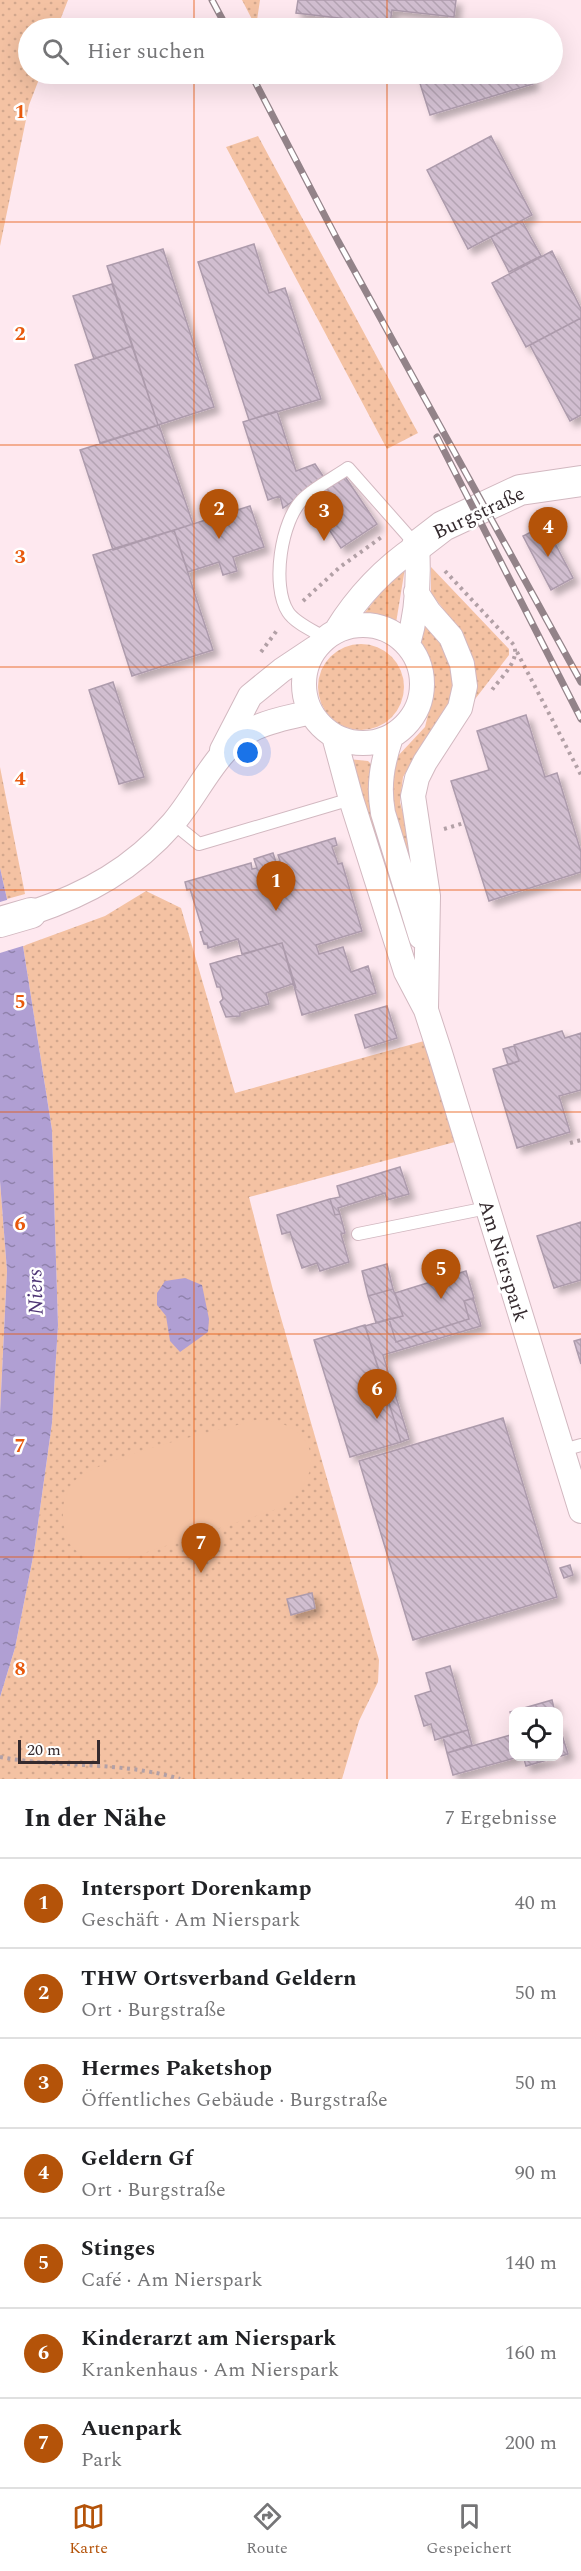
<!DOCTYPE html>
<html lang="de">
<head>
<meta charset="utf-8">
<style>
  :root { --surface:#fff; --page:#f2f2f2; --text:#202124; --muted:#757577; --line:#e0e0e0; --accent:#b45309 }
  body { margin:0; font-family:Spectral,serif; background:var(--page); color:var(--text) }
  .controls { position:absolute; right:18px; bottom:18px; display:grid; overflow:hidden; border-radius:12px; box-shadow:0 6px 24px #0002 }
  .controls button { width:54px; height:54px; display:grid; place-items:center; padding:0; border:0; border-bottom:2px solid var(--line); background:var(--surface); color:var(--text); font:30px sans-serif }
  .scale { position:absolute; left:18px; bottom:15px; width:82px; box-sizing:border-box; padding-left:6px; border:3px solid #342a2e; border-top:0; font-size:16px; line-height:21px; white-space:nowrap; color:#342a2e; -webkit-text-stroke:4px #fff; paint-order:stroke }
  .you { position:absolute; left:248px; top:753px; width:21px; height:21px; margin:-15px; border:4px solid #fff; border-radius:50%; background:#1a73e8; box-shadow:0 0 0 9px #1a73e833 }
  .badge { display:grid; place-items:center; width:39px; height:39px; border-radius:50%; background:var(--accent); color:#fff; font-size:20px; font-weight:700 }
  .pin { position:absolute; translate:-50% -50px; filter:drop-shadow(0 2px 3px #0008) }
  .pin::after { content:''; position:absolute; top:32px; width:21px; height:18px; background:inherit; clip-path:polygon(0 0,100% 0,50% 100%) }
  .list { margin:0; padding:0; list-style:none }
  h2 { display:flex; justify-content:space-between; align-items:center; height:78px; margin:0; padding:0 24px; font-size:26px }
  h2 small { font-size:20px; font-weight:400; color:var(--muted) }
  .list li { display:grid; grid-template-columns:39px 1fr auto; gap:18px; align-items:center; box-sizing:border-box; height:90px; padding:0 24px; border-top:2px solid var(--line) }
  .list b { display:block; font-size:22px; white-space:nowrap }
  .list p { margin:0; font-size:20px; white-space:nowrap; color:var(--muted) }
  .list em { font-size:20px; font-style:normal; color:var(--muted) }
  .icon { flex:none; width:33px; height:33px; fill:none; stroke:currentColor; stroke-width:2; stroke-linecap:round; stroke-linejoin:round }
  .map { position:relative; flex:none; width:581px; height:1779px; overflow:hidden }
  .search { position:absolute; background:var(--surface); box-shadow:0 6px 24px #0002; left:18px; right:18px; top:18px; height:66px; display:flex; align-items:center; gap:15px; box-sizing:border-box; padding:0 21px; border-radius:33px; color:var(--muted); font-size:22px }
  .sheet { height:708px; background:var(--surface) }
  nav { display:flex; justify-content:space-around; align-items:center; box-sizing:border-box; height:84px; border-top:2px solid var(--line); background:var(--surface); font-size:16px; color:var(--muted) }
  nav a { display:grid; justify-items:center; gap:3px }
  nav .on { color:var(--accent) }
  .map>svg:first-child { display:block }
  .grass { fill:url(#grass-dots) }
  .pitch { fill:#f4c2a3 }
  .water { fill:url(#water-ripples) }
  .pier { fill:#fee8ef }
  .building { fill:url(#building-back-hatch); stroke:#ad9bac; stroke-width:1.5; filter:url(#shadow) }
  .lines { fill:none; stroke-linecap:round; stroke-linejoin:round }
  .service-casing { stroke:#d2b8c0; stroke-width:14 }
  .minor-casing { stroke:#d2b8c0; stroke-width:26 }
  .tertiary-casing { stroke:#d2b8c0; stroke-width:32 }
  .path { stroke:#b2a0a6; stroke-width:4; stroke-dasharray:3 4.5; stroke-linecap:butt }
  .service { stroke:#fff; stroke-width:12 }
  .minor { stroke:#fff; stroke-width:24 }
  .tertiary { stroke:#fff; stroke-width:30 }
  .rail-casing { stroke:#938389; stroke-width:7 }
  .rail { stroke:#fff; stroke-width:4.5; stroke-dasharray:14; stroke-linecap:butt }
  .grid { fill:none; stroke:#e8590c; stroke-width:1.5; stroke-opacity:0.55 }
  .labels { text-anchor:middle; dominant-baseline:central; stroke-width:5; stroke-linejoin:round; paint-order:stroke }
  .street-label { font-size:20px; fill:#342a2e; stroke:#fff }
  .water-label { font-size:21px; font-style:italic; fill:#4e3575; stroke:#fff }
  .grid-label { font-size:20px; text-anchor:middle; font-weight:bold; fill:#e8590c; stroke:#fff; stroke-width:5; stroke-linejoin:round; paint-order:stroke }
</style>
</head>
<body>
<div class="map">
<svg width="581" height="1779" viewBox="0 0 581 1779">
  <defs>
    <pattern id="grass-dots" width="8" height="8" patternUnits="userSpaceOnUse" patternTransform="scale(1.5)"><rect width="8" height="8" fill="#f4c2a3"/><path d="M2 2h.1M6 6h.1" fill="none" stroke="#d2a78d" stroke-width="1.8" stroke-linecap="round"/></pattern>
    <pattern id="water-ripples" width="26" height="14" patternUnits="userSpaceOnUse" patternTransform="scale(1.5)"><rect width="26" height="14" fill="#b09fd3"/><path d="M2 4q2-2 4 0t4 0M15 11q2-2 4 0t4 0" fill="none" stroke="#9082ac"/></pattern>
    <pattern id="building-back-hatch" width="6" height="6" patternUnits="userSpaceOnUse" patternTransform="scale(1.5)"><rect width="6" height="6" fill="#d1bed0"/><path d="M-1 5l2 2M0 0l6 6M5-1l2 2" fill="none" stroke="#b4a3b3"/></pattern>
    <filter id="shadow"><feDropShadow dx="5.5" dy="5.5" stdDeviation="3" flood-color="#0004"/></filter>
  </defs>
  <rect width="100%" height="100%" fill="#fee8ef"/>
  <path class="grass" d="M0,0H68L57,28H28V74H41L29,105L0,246Z
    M242,0H260L256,27Z
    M258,136L418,433L387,449L226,147Z
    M401,566L405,568L396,623L363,615Z
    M431,567L509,649V655L469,707L475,663L444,610L431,593Z
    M424,617L449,652L454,682L447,713L417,754L403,777L400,802L418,868L413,875L387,801L396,758L425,727L434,690L429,663L416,643Z
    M318 687a43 43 0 1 1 86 0a43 43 0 1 1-86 0Z
    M348,759L368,761L375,768L413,937L408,943Z
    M0,767L25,894L7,899L0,868Z
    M146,891L181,908L235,1093L435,1038L466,1139L249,1197L273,1290L379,1660L378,1682L359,1721L342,1779H0V1697L15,1648L34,1552L52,1423L58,1325L52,1130L23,946L105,916Z
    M0,1181L7,1271L0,1413Z"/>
  <path class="pitch" d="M256,1420C316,1420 330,1471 283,1507L117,1562C99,1562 74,1557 67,1538C61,1521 61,1499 71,1485C90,1458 219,1431 256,1420Z"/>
  <path class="water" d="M0,868L7,899L23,946L52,1130L58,1325L52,1423L34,1552L15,1648L0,1697V1413L7,1271L0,1181Z
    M185,1278L202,1285L209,1319L208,1332L180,1352L170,1341L166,1316L157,1305V1293L165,1281Z"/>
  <path class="pier" d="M10,899L26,945L0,953V902Z"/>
  <path class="building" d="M298,0H456L454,17L392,10L390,24L296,13Z
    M417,74H530L533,84L430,115Z
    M491,136L532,215L468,249L427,170Z
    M522,221L541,256L509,272L491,237Z
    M254,244L269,293L285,288L321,399L249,420L198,262Z
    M163,249L214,407L158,425L107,266Z
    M552,251L581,309V318L526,347L492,283Z
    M112,284L132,346L94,359L73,296Z
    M581,318V415L570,421L530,345Z
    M132,346L158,425L100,443L75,365Z
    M277,411L296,471L315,464L325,479L283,508L280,496L268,500L243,422Z
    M159,425L193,524L113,550L80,450Z
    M344,475L377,524L341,548L309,499Z
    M250,506L264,547L233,557L237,571L223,575L219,562L188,572L174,530Z
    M541,527L545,535L549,532L573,578L551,590L523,536Z
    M174,530L213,650L132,676L93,555Z
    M113,682L144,777L119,784L89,690Z
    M526,715L545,777L557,773L581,852V872L489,901L451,781L489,770L477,731Z
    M335,838L337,845L332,847L338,864L342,863L362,931L316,945L319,954L343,947L351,972L368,966L376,993L302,1015L282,943L242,954L238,939L208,948L207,943L204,944L200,932L203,931L190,889L187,890L185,882L251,863L252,869L257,868L254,859L273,853L276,862L280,861L278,855Z
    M282,943L296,988L292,984L266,993L269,1004L240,1012V1016L226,1017L220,1002L223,999L220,987H217L210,964Z
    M387,1006L397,1038L365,1048L355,1015Z
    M562,1031L565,1038L581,1033V1090L559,1096L570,1132L517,1148L493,1069L519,1061L514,1045Z
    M514,1046L519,1061L508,1065L503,1049Z
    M400,1167L409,1194L387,1200L385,1193L338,1208L340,1214L335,1215L330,1199L340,1197L337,1186Z
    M330,1199L335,1215L340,1214L345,1233L341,1234L349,1262L320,1271L317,1263L302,1268L290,1232L282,1234L277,1215Z
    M581,1222V1280L554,1288L537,1236Z
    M387,1264L393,1289L368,1296L362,1271Z
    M466,1271L474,1298L464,1301L469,1319L396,1342L389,1319L403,1316L395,1293Z
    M393,1289L403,1316L376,1323L368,1296Z
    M473,1298L481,1326L383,1355L409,1439L401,1442L365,1326L389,1319L396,1342L469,1319L464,1301Z
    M365,1325L401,1442L350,1457L314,1340Z
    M581,1339V1364L574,1341Z
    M503,1418L557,1597L413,1640L359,1461Z
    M570,1565L573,1575L564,1578L560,1568Z
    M312,1593L315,1608L291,1615L287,1599Z
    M450,1666L468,1730L435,1740L431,1724L424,1726L415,1696L431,1691L426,1673Z
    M552,1700L555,1712H514V1723L510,1712Z
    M558,1722L568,1754L526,1766L523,1756H558Z
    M468,1730L472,1745L447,1753L443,1737Z
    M514,1734V1756H522L453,1775L447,1753Z"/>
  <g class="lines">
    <g class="service-casing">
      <path id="service" d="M325,638C314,631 295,623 288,612C271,586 281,520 303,499C315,487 334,478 348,468L417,546
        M173,823L199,844L351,799
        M358,1234L487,1208
        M563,1450L581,1445"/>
    </g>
    <g class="minor-casing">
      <path id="minor" d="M416,592L429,612L451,637L462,664L465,686L460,708L425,762L417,778L413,796L428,896L426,1008
        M304 684a59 59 0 1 1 118 0a59 59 0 1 1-118 0Z
        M336,631C357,597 383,569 417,546C419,578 417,614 408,644
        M334,736L351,799L406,972L426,1010L440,1053L581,1511
        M391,737C382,764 378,786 383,813L421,937
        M222,750L250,696L282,670L315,648
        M31,913C87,894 133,869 173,823C199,793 216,748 253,729C270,720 292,717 311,712"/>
    </g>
    <g class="tertiary-casing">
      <path id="tertiary" d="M417,546L443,526L520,490L581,481
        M0,922L31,913"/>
    </g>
    <path class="path" d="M445,571L514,645C520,661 501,677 492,690
      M303,601L340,567L383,536
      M261,652L278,629
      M517,652L581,775
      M444,829L464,823
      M570,1143L581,1140
      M0,1757C59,1768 122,1761 180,1779"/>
    <use href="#service" class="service"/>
    <use href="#minor" class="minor"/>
    <use href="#tertiary" class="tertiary"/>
    <g class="rail-casing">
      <path id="rail" d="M212,0L227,28
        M251,74L338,241L581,682
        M437,437L581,719"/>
    </g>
    <use href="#rail" class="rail"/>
  </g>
  <path class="grid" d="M194,0V28M387,0V28M194,74V1779M387,74V1779M0,222H581M0,445H581M0,667H581M0,890H581M0,1112H581M0,1334H581M0,1557H581"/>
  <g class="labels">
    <g class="street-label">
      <text transform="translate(479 513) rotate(-25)">Burgstraße</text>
      <text transform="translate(503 1261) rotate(73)">Am Nierspark</text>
    </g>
    <g class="water-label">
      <text transform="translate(36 1292) rotate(-92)">Niers</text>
    </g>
  </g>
  <g class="grid-label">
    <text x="20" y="118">1</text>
    <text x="20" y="340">2</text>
    <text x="20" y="563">3</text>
    <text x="20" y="785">4</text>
    <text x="20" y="1008">5</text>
    <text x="20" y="1230">6</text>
    <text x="20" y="1452">7</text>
    <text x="20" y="1675">8</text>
  </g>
</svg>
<div class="controls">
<button><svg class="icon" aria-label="locate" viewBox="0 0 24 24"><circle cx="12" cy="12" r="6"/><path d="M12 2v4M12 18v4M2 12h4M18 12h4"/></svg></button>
</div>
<div class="scale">20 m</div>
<div class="you"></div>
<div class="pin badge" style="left:276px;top:911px">1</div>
<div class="pin badge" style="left:219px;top:539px">2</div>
<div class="pin badge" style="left:324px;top:541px">3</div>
<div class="pin badge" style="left:548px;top:557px">4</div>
<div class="pin badge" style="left:441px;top:1299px">5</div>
<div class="pin badge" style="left:377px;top:1419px">6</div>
<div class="pin badge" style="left:201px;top:1573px">7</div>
<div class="search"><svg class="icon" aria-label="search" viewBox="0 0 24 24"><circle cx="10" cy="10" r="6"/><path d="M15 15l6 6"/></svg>Hier suchen</div>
</div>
<section class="sheet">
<h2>In der Nähe<small>7 Ergebnisse</small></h2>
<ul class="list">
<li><span class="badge">1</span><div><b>Intersport Dorenkamp</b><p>Geschäft · Am Nierspark</p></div><em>40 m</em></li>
<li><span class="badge">2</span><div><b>THW Ortsverband Geldern</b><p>Ort · Burgstraße</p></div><em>50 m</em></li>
<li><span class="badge">3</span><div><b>Hermes Paketshop</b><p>Öffentliches Gebäude · Burgstraße</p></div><em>50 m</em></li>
<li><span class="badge">4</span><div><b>Geldern Gf</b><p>Ort · Burgstraße</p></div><em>90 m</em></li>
<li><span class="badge">5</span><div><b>Stinges</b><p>Café · Am Nierspark</p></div><em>140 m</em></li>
<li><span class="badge">6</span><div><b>Kinderarzt am Nierspark</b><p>Krankenhaus · Am Nierspark</p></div><em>160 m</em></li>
<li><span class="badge">7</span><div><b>Auenpark</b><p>Park</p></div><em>200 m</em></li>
</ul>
</section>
<nav>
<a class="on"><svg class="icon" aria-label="map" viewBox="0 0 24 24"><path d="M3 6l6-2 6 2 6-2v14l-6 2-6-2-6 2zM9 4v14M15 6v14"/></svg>Karte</a>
<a><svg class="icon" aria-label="directions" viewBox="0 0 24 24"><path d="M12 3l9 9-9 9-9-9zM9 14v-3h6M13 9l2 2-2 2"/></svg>Route</a>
<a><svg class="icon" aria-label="saved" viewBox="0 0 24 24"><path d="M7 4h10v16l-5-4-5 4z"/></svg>Gespeichert</a>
</nav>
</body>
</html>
